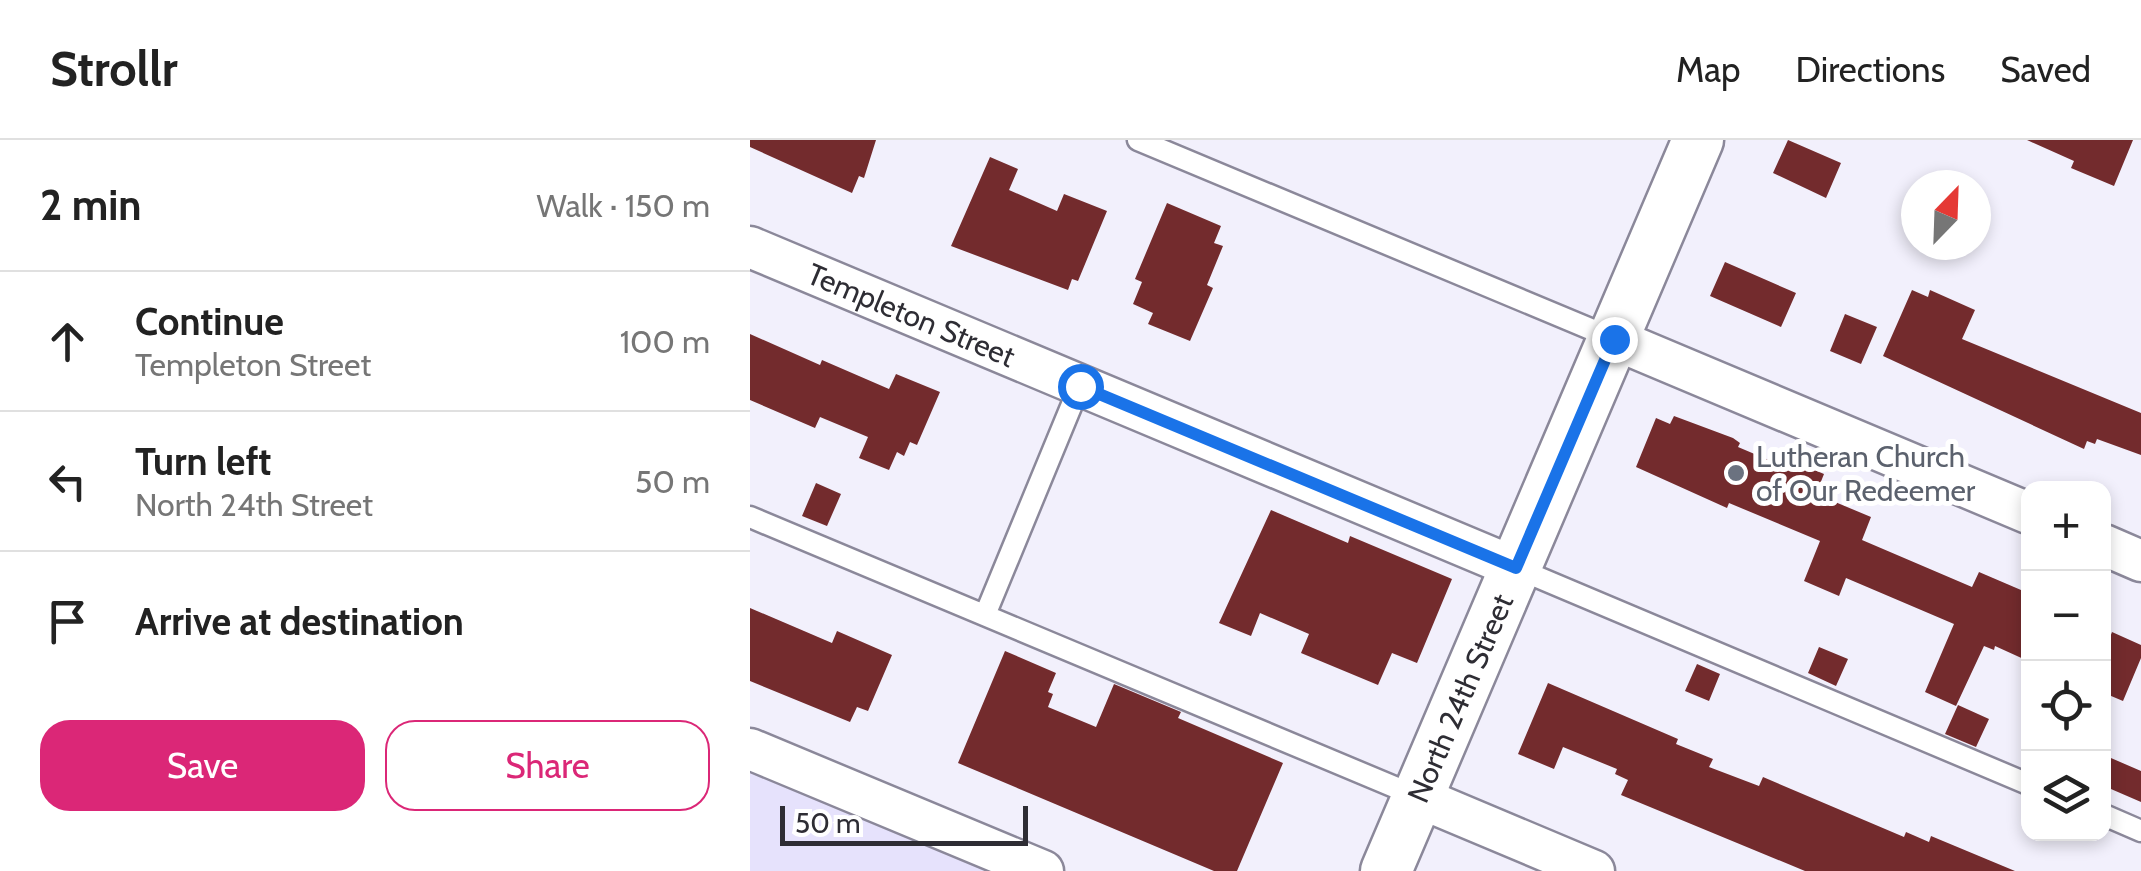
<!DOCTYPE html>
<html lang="en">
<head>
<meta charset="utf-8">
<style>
  :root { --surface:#fff; --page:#f6f6f6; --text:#222; --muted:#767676; --line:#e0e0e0; --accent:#db2777 }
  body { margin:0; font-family:Cabin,sans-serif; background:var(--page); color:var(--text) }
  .controls { position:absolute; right:30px; bottom:30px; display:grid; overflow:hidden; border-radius:20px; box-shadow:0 5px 15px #0003 }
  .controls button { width:90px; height:90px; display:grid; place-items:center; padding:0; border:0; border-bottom:2px solid var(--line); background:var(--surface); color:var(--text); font:50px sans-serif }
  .compass { position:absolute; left:1151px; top:30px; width:90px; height:90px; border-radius:50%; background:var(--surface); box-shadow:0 5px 15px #0003; rotate:23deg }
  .scale { position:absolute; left:30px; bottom:25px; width:248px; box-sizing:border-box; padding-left:10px; border:5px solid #2e2d34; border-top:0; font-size:28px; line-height:35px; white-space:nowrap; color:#2e2d34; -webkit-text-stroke:8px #fff; paint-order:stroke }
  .stop { position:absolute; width:30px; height:30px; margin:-22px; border:8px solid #1a73e8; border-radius:50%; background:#fff }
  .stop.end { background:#1a73e8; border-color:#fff; box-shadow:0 2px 10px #0008 }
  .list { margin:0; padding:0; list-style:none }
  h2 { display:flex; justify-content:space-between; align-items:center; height:130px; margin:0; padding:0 40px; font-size:42px }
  h2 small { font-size:32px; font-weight:400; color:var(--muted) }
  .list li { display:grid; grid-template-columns:65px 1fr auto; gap:30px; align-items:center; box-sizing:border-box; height:140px; padding:0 40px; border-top:2px solid var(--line) }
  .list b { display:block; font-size:38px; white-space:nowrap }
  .list p { margin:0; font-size:32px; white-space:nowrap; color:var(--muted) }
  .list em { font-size:32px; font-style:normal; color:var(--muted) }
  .actions { display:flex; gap:20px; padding:30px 40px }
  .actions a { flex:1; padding:22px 0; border:2px solid var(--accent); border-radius:30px; text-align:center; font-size:35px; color:var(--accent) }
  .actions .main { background:var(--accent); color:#fff }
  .icon { flex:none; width:55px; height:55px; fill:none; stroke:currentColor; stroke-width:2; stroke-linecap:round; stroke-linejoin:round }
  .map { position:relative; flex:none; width:1391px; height:731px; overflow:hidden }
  header { display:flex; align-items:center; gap:60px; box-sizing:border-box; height:140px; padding:0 50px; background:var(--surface); border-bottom:2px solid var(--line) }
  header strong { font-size:48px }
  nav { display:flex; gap:55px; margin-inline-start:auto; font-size:35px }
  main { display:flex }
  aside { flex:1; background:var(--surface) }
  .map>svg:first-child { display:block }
  .built { fill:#e6e2fc }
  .building { fill:#732b2d }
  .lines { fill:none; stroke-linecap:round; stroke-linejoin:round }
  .service-casing { stroke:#8b889a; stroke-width:25 }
  .minor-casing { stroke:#8b889a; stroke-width:45 }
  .tertiary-casing { stroke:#8b889a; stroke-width:55 }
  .service { stroke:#fff; stroke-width:20 }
  .minor { stroke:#fff; stroke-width:40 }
  .tertiary { stroke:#fff; stroke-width:50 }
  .route { stroke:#1a73e8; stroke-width:12 }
  .worship-dot { fill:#6b7280; stroke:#fff; stroke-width:4 }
  .labels { text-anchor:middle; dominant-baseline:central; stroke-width:10; stroke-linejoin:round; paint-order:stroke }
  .street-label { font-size:30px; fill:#2e2d34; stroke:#fff }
  .worship-label { font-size:30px; fill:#5b616d; stroke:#fff; text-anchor:start }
</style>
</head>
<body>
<header>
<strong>Strollr</strong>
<nav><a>Map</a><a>Directions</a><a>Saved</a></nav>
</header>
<main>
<aside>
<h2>2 min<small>Walk · 150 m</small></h2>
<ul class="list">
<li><svg class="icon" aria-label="ahead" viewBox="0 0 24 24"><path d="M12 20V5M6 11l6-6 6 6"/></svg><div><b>Continue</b><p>Templeton Street</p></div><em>100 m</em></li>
<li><svg class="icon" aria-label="left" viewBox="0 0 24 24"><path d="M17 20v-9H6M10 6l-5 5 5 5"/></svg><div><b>Turn left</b><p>North 24th Street</p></div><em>50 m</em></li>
<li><svg class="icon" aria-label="arrive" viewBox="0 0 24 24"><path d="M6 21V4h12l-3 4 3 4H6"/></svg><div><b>Arrive at destination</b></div></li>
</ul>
<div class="actions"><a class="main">Save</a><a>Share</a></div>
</aside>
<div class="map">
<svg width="1391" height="731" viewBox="0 0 1391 731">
  <rect width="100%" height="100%" fill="#f2f0fc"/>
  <path class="built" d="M0,630L241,731H0Z"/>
  <path class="building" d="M0,0H126L114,38L109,36L102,53L0,7Z
    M1038,0L1091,23L1076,58L1023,33Z
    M1277,0H1383L1364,46L1321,28L1324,21Z
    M240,17L268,29L259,50L307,71L314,54L357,71L328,141L322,139L318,150L201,106Z
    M417,63L471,86L464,103L473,106L457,145L463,148L440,201L398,184L403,173L383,164L392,142L385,139Z
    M975,122L1046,153L1031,187L960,156Z
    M1162,150L1178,157L1180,150L1225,170L1212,199L1391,273V315L1347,299L1345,304L1337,301L1334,309L1133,216Z
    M1095,174L1127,187L1111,224L1080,211Z
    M0,194L70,225L72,220L139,249L146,234L190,252L167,305L160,302L154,316L147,312L139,330L109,318L118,297L70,277L65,288L0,260Z
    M924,276L983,298L990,303L988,307L1047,332L1050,324L1074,334L1066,354L1121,377L1112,400L1222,447L1229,432L1278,453V521L1245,506L1244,510L1234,506L1206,566L1175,552L1204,484L1096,438L1089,456L1054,441L1070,401L979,363L977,368L886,327L906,278L920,284Z
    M66,343L91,354L77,386L52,376Z
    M521,370L598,403L600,396L702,439L667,523L642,513L628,545L551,513L559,494L510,473L501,496L469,483Z
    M0,468L82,503L87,491L142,515L118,571L107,567L100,582L0,541Z
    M1362,492L1391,505V518L1373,561L1354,553V513Z
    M1069,507L1098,519L1086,546L1058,533Z
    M255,511L306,533L298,552L303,554L298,567L346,587L364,544L431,572L428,578L533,623L487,731H464L208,623Z
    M947,524L970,534L959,561L935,551Z
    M798,543L928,599L926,604L963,619L959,627L1009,646L1013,637L1154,697L1156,692L1179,702L1181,696L1265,731H1055L871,655L878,640L865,634L867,629L813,607L804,629L768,614Z
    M1208,565L1239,579L1226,607L1195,594Z
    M1354,615L1391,631V662L1354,646Z"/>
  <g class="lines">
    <g class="service-casing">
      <path id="service" d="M388,0L862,198
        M0,377L666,656
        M766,428L1278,644
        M235,475L330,245
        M1354,675L1391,691"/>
    </g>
    <g class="minor-casing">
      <g id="minor">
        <path id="s1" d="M0,107L766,428"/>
        <path d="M864,199L1278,373"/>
        <path d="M1354,405L1391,421"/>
        <path d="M0,609L293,731"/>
        <path d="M668,657L844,731"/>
      </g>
    </g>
    <g class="tertiary-casing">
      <g id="tertiary">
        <path id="s2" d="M636,731L948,0"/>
      </g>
    </g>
    <use href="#service" class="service"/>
    <use href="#minor" class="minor"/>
    <use href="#tertiary" class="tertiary"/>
  </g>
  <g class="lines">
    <path class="route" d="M330,246L766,428L864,199"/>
  </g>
  <circle class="worship-dot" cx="986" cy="333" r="10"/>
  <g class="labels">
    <g class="street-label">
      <text stroke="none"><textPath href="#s1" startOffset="175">Templeton Street</textPath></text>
      <text stroke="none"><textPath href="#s2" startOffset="188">North 24th Street</textPath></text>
    </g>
    <g class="worship-label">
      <text x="1006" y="316">Lutheran Church<tspan x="1006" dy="34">of Our Redeemer</tspan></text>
    </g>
  </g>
</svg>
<div class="controls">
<button>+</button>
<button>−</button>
<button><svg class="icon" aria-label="locate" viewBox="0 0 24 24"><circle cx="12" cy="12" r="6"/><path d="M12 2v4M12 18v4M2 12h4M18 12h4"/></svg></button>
<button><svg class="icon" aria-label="layers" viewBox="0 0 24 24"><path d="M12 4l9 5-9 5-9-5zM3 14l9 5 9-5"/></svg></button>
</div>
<svg class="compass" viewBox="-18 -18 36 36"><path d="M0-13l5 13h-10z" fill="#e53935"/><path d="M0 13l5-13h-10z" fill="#767676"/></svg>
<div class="scale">50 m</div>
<div class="stop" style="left:330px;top:246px"></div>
<div class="stop end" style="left:864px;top:199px"></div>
</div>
</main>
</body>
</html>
